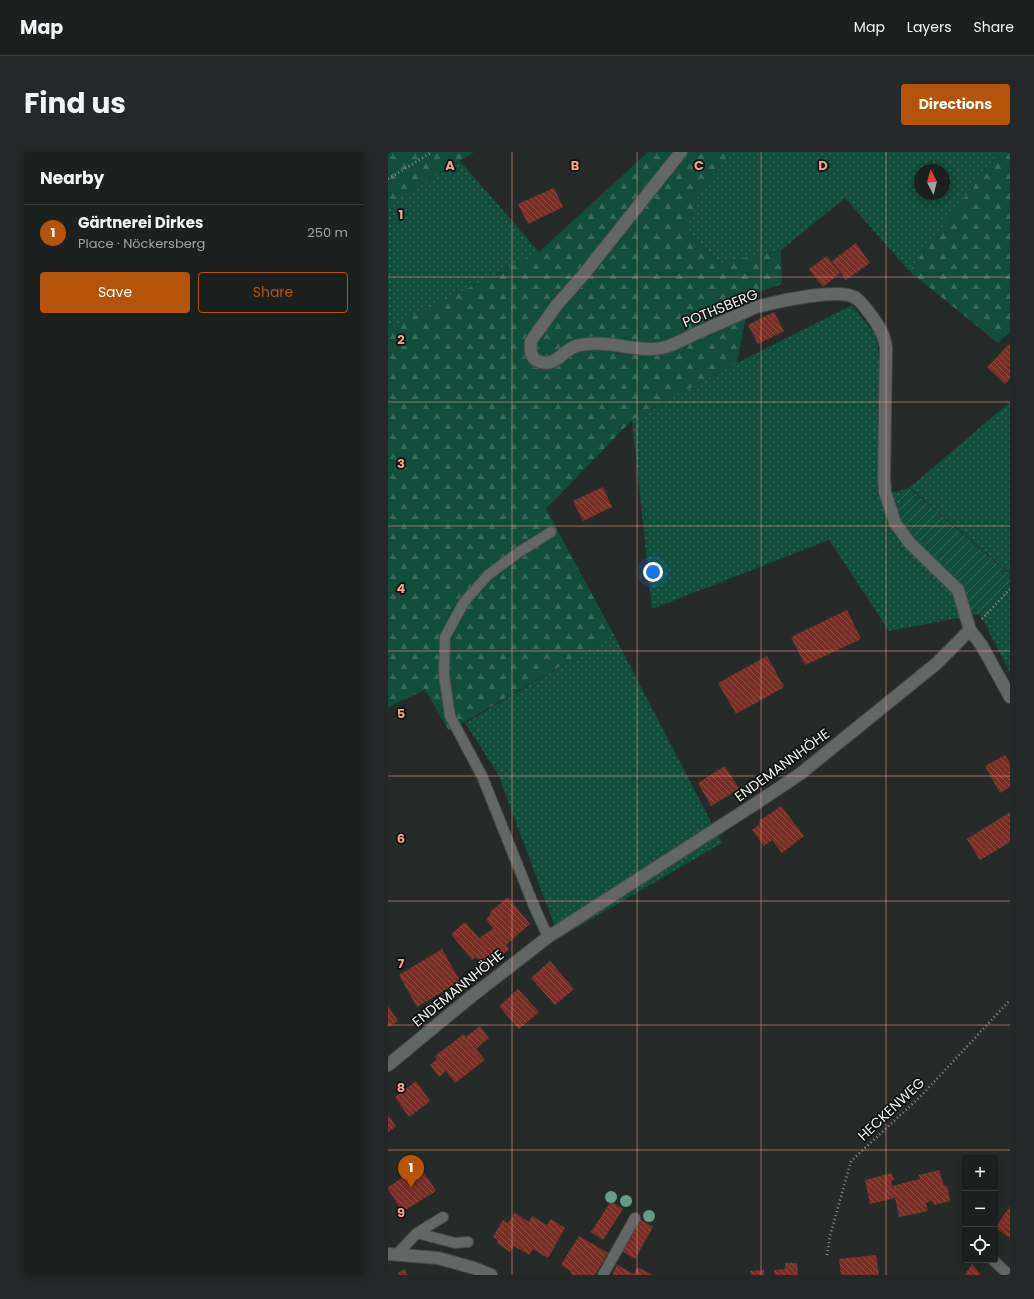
<!DOCTYPE html>
<html lang="en">
<head>
<meta charset="utf-8">
<style>
  :root { --surface:#1c201f; --page:#252828; --text:#f1f3f6; --muted:#a0a3a4; --line:#3a3e3d; --accent:#b45309 }
  body { margin:0; font-family:Poppins,sans-serif; background:var(--page); color:var(--text) }
  .controls { position:absolute; right:12px; bottom:12px; display:grid; overflow:hidden; border-radius:4px; box-shadow:0 2px 10px #0003 }
  .controls button { width:36px; height:36px; display:grid; place-items:center; padding:0; border:0; border-bottom:1px solid var(--line); background:var(--surface); color:var(--text); font:20px sans-serif }
  .compass { position:absolute; left:526px; top:12px; width:36px; height:36px; border-radius:50%; background:var(--surface); box-shadow:0 2px 10px #0003; rotate:353deg }
  .you { position:absolute; left:265px; top:420px; width:14px; height:14px; margin:-10px; border:3px solid #fff; border-radius:50%; background:#1a73e8; box-shadow:0 0 0 6px #1a73e833 }
  .badge { display:grid; place-items:center; width:26px; height:26px; border-radius:50%; background:var(--accent); color:#fff; font-size:13px; font-weight:700 }
  .pin { position:absolute; translate:-50% -33px; filter:drop-shadow(0 1px 2px #0008) }
  .pin::after { content:''; position:absolute; top:21px; width:14px; height:12px; background:inherit; clip-path:polygon(0 0,100% 0,50% 100%) }
  .list { margin:0; padding:0; list-style:none }
  h2 { display:flex; justify-content:space-between; align-items:center; height:52px; margin:0; padding:0 16px; font-size:17px }
  h2 small { font-size:13px; font-weight:400; color:var(--muted) }
  .list li { display:grid; grid-template-columns:26px 1fr auto; gap:12px; align-items:center; box-sizing:border-box; height:56px; padding:0 16px; border-top:1px solid var(--line) }
  .list b { display:block; font-size:15px; white-space:nowrap }
  .list p { margin:0; font-size:13px; white-space:nowrap; color:var(--muted) }
  .list em { font-size:13px; font-style:normal; color:var(--muted) }
  .actions { display:flex; gap:8px; padding:12px 16px }
  .actions a { flex:1; padding:9px 0; border:1px solid var(--accent); border-radius:4px; text-align:center; font-size:14px; color:var(--accent) }
  .actions .main { background:var(--accent); color:#fff }
  .icon { flex:none; width:22px; height:22px; fill:none; stroke:currentColor; stroke-width:2; stroke-linecap:round; stroke-linejoin:round }
  .map { position:relative; flex:none; width:622px; height:1123px; overflow:hidden; border-radius:4px }
  header { display:flex; align-items:center; gap:24px; box-sizing:border-box; height:56px; padding:0 20px; background:var(--surface); border-bottom:1px solid var(--line) }
  header strong { font-size:19px }
  nav { display:flex; gap:22px; margin-inline-start:auto; font-size:14px }
  .intro { display:flex; align-items:center; justify-content:space-between; box-sizing:border-box; height:96px; padding:0 24px }
  h1 { margin:0; font-size:28px }
  .button { padding:10px 18px; border-radius:4px; background:var(--accent); color:#fff; font-size:14px; font-weight:700 }
  main { display:flex; gap:24px; padding:0 24px }
  aside { flex:1; background:var(--surface); border-radius:4px; box-shadow:0 2px 10px #0003 }
  .map>svg:first-child { display:block }
  .grass { fill:url(#grass-dots); fill-rule:evenodd }
  .forest { fill:url(#forest-firs) }
  .garden { fill:url(#garden-furrows) }
  .building { fill:url(#building-back-hatch) }
  .lines { fill:none; stroke-linecap:round; stroke-linejoin:round }
  .lane-casing { stroke:#454948; stroke-width:12 }
  .street-casing { stroke:#454948; stroke-width:14 }
  .path { stroke:#8d918f; stroke-width:2.5; stroke-dasharray:1 3; stroke-linecap:butt }
  .lane { stroke:#626765; stroke-width:10 }
  .street { stroke:#626765; stroke-width:12 }
  .tree { fill:#639d88 }
  .grid { fill:none; stroke:#f59d8f; stroke-width:1; stroke-opacity:0.55 }
  .labels { text-anchor:middle; dominant-baseline:central; stroke-width:3.5; stroke-linejoin:round; paint-order:stroke }
  .street-label { font-size:14px; fill:#f2f5f3; stroke:#111312 }
  .grid-label { font-size:13px; text-anchor:middle; font-weight:bold; fill:#f59d8f; stroke:#111312; stroke-width:3.5; stroke-linejoin:round; paint-order:stroke }
</style>
</head>
<body>
<header>
<strong>Map</strong>
<nav><a>Map</a><a>Layers</a><a>Share</a></nav>
</header>
<div class="intro"><h1>Find us</h1><a class="button">Directions</a></div>
<main>
<aside>
<h2>Nearby<small></small></h2>
<ul class="list">
<li><span class="badge">1</span><div><b>Gärtnerei Dirkes</b><p>Place · Nöckersberg</p></div><em>250 m</em></li>
</ul>
<div class="actions"><a class="main">Save</a><a>Share</a></div>
</aside>
<div class="map">
<svg width="622" height="1123" viewBox="0 0 622 1123">
  <defs>
    <pattern id="grass-dots" width="8" height="8" patternUnits="userSpaceOnUse"><rect width="8" height="8" fill="#104d3a"/><path d="M2 2h.1M6 6h.1" fill="none" stroke="#336757" stroke-width="1.8" stroke-linecap="round"/></pattern>
    <pattern id="forest-firs" width="22" height="20" patternUnits="userSpaceOnUse"><rect width="22" height="20" fill="#104d3a"/><path d="M5 1l3.5 6h-7zM16 11l3.5 6h-7z" fill="#336757"/></pattern>
    <pattern id="garden-furrows" width="10" height="10" patternUnits="userSpaceOnUse"><rect width="10" height="10" fill="#104d3a"/><path d="M-1 1l2-2M0 10L10 0M9 11l2-2" fill="none" stroke="#336757"/></pattern>
    <pattern id="building-back-hatch" width="6" height="6" patternUnits="userSpaceOnUse"><rect width="6" height="6" fill="#7a2e26"/><path d="M-1 5l2 2M0 0l6 6M5-1l2 2" fill="none" stroke="#8d4d46"/></pattern>
  </defs>
  <rect width="100%" height="100%" fill="#262b29"/>
  <path class="grass" d="M344,0H611L521,119L457,46L393,98L333,111L296,80L314,37ZM532,18H556V42H532Z
    M72,9L151,100L0,177V53Z
    M464,153L489,185L503,341L521,336L622,250V421L522,336L592,462L622,432V521L592,462L501,479L441,388L264,457L244,268L349,211Z
    M226,483L334,691L171,786L110,622L77,571Z"/>
  <path class="forest" d="M0,0H86L0,53Z
    M260,0H344L314,37L296,80L333,111L393,98L394,132L362,143L349,211L244,268L158,357L226,483L61,579L37,538L0,555V177L151,100Z
    M611,0H622V180L610,191L521,119Z"/>
  <path class="garden" d="M521,336L622,422V432L592,462L581,459L536,397L513,369L511,348Z"/>
  <path class="building" d="M166,36L175,55L140,72L130,52Z
    M468,91L482,111L458,128L444,109Z
    M439,104L452,121L435,135L421,117Z
    M386,160L396,179L370,192L360,173Z
    M622,191V227L617,232L599,215Z
    M215,335L224,355L195,369L185,349Z
    M459,458L473,487L417,513L403,485Z
    M379,504L396,535L348,562L330,531Z
    M617,603L622,611V635L612,641L597,614Z
    M337,614L351,637L323,654L310,631Z
    M393,654L416,684L394,701L384,688L376,694L364,678L372,672L371,669Z
    M622,660V690L592,708L579,687Z
    M120,745L142,772L118,793L121,797L98,816L88,805L84,808L63,782L77,770L91,786L105,777L98,767L103,762L102,760Z
    M54,797L72,829L29,855L11,823Z
    M162,809L186,837L167,853L143,826Z
    M130,837L151,860L131,877L111,854Z
    M0,854L10,869L0,875Z
    M92,874L101,886L88,897L97,908L67,931L58,919L51,925L42,913L49,907L47,904L76,882L78,885Z
    M28,929L42,949L21,965L7,945Z
    M0,963L8,974L0,980Z
    M32,1014L48,1039L14,1060L0,1037V1035Z
    M551,1018L556,1034L559,1033L562,1049L546,1053L545,1049L538,1051L540,1059L511,1065L507,1046L482,1052L477,1028L504,1021L506,1028L503,1029L504,1034L532,1027L531,1023Z
    M223,1049L235,1057L215,1088L203,1080Z
    M622,1054V1086L607,1076Z
    M127,1061L141,1070L144,1064L159,1073L163,1067L177,1076L160,1106L145,1097L141,1103L126,1094L122,1100L109,1091L110,1088L105,1085L115,1068L120,1071Z
    M252,1067L265,1075L247,1107L234,1099Z
    M191,1084L220,1101L207,1123H185L182,1121L183,1119L173,1113Z
    M488,1103L491,1123H453L451,1107Z
    M397,1111H409L410,1123H387L386,1118L397,1117Z
    M584,1112L593,1123H577Z
    M229,1113L246,1122L249,1115L265,1123H224Z
    M17,1117L19,1123H11L10,1121Z
    M376,1118V1123H363L362,1119Z"/>
  <g class="lines">
    <g class="lane-casing">
      <path id="lane" d="M160,785L146,754L94,624L62,564L56,523L57,485L76,450L100,423L131,400L163,380
        M29,1081L67,1091L80,1090
        M9,1102L29,1081L55,1065
        M605,1108L621,1123
        M215,1123L247,1066"/>
    </g>
    <g class="street-casing">
      <path id="street" d="M293,0L196,122L168,154L143,189C142,195 142,204 148,208C165,218 174,199 188,194C192,193 197,192 200,192C221,189 243,198 264,197C279,197 294,188 307,182C327,173 348,164 368,155C388,150 451,135 468,146C476,152 490,172 494,181C496,185 497,191 498,195L496,325L497,340L507,371L521,390L570,438L582,478L594,494L622,545
        M0,913L84,844L160,785L367,652L412,622L548,512L582,478
        M0,1102L50,1106L86,1116L103,1123"/>
    </g>
    <path class="path" d="M0,27L44,0
      M594,467L622,437
      M439,1103L442,1084L463,1009L534,943L622,848"/>
    <use href="#lane" class="lane"/>
    <use href="#street" class="street"/>
  </g>
  <g class="tree">
    <circle cx="223" cy="1045" r="6"/>
    <circle cx="238" cy="1049" r="6"/>
    <circle cx="261" cy="1064" r="6"/>
  </g>
  <path class="grid" d="M124,0V1123M249,0V1123M373,0V1123M498,0V1123M0,125H622M0,250H622M0,374H622M0,499H622M0,624H622M0,749H622M0,873H622M0,998H622"/>
  <g class="labels">
    <g class="street-label">
      <text transform="translate(332 156) rotate(-22)">POTHSBERG</text>
      <text transform="translate(394 613) rotate(-36)">ENDEMANNHÖHE</text>
      <text transform="translate(70 836) rotate(-39)">ENDEMANNHÖHE</text>
      <text transform="translate(503 957) rotate(-43)">HECKENWEG</text>
    </g>
  </g>
  <g class="grid-label">
    <text x="62" y="18">A</text>
    <text x="187" y="18">B</text>
    <text x="311" y="18">C</text>
    <text x="435" y="18">D</text>
    <text x="13" y="67">1</text>
    <text x="13" y="192">2</text>
    <text x="13" y="316">3</text>
    <text x="13" y="441">4</text>
    <text x="13" y="566">5</text>
    <text x="13" y="691">6</text>
    <text x="13" y="816">7</text>
    <text x="13" y="940">8</text>
    <text x="13" y="1065">9</text>
  </g>
</svg>
<div class="controls">
<button>+</button>
<button>−</button>
<button><svg class="icon" aria-label="locate" viewBox="0 0 24 24"><circle cx="12" cy="12" r="6"/><path d="M12 2v4M12 18v4M2 12h4M18 12h4"/></svg></button>
</div>
<svg class="compass" viewBox="-18 -18 36 36"><path d="M0-13l5 13h-10z" fill="#e53935"/><path d="M0 13l5-13h-10z" fill="#a0a3a4"/></svg>
<div class="you"></div>
<div class="pin badge" style="left:23px;top:1036px">1</div>
</div>
</main>
</body>
</html>
